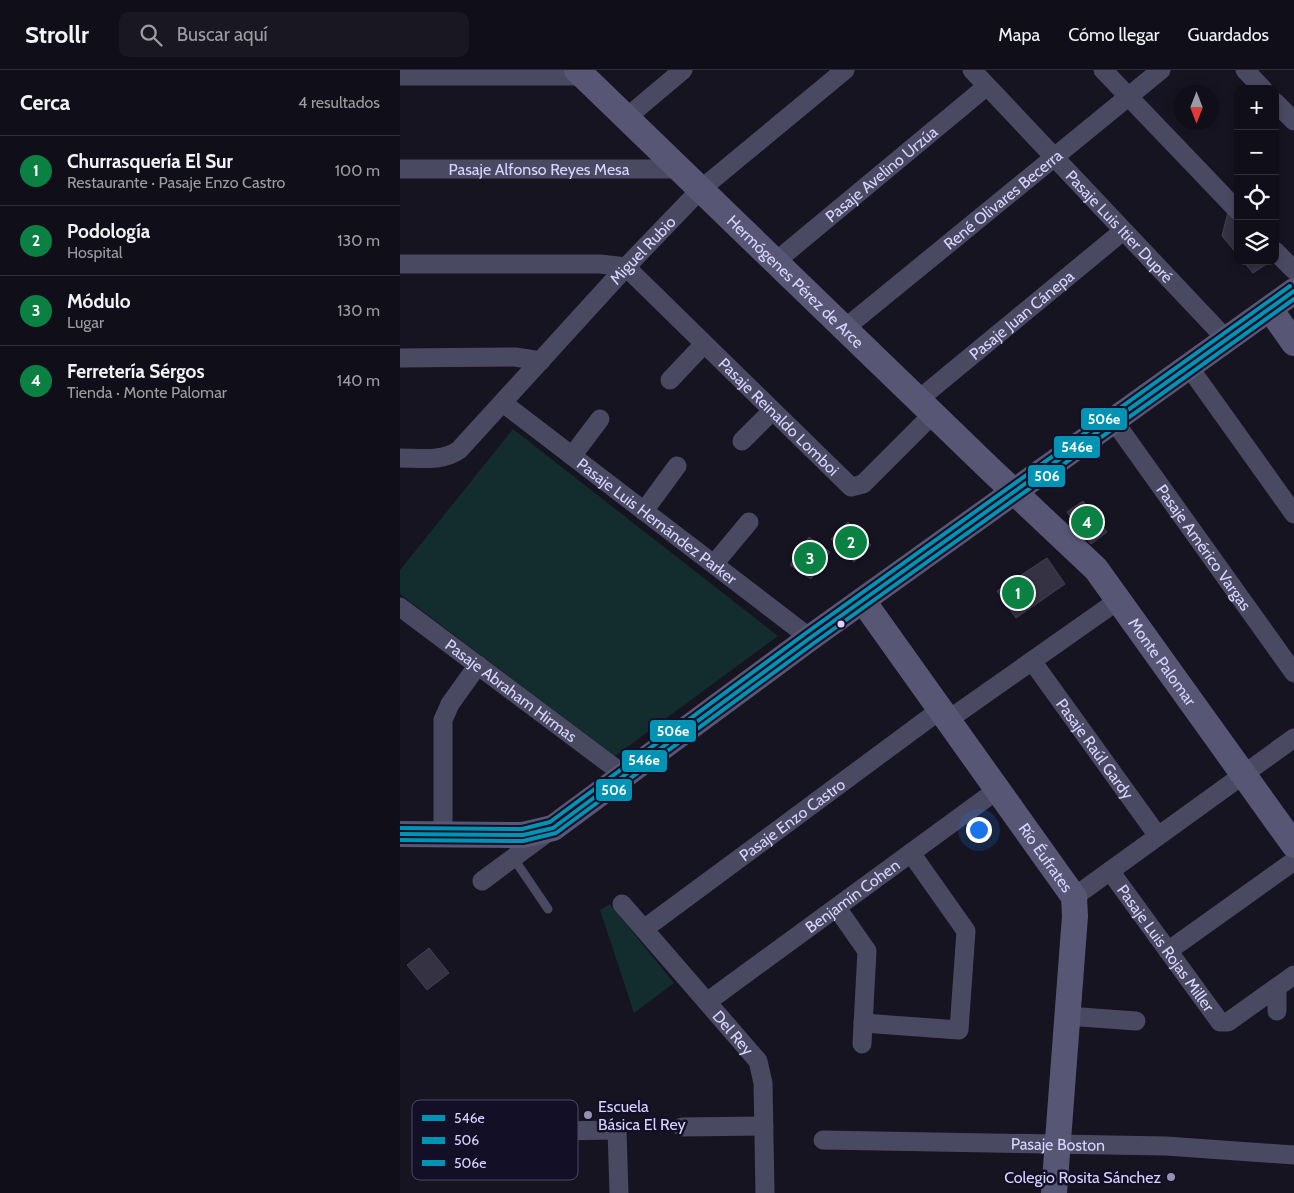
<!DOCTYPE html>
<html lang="es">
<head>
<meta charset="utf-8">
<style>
  :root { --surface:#100f19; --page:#191822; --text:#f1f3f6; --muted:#9c9ca2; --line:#302f38; --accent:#0b8043 }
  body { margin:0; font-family:Cabin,sans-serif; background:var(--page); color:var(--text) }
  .controls { position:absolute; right:15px; top:15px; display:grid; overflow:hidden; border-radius:10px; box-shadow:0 2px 8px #0003 }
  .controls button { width:45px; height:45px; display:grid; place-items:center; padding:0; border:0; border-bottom:1px solid var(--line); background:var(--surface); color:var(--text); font:25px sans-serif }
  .compass { position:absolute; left:774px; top:15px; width:45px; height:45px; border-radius:50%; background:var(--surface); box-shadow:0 2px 8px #0003; rotate:180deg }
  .you { position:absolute; left:578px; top:759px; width:18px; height:18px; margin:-12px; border:4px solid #fff; border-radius:50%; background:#1a73e8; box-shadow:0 0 0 8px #1a73e833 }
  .badge { display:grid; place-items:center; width:32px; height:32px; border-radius:50%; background:var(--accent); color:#fff; font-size:16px; font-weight:700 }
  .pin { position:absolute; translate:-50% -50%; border:2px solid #fff; box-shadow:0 1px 5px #0006 }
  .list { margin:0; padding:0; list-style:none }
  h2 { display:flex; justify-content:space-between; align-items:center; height:65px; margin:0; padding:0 20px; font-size:21px }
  h2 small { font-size:16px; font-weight:400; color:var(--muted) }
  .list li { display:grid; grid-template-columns:32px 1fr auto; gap:15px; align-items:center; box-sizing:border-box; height:70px; padding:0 20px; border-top:1px solid var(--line) }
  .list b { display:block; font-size:19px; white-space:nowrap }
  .list p { margin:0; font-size:16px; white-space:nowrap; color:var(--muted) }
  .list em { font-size:16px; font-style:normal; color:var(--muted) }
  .icon { flex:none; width:28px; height:28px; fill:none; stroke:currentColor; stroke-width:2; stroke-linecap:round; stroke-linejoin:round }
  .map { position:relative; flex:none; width:894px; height:1123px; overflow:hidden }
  header { display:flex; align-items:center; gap:30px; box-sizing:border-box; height:70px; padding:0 25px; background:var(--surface); border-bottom:1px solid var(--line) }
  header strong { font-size:24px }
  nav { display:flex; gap:28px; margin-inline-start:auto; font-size:18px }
  .search { width:350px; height:45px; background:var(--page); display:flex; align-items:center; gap:12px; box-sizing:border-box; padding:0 18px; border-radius:10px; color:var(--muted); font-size:19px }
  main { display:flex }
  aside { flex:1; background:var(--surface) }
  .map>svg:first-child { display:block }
  .green { fill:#132c2d }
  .building { fill:#343243; stroke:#433f54 }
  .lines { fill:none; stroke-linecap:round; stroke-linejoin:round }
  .lane { stroke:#4a4962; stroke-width:9 }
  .street { stroke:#4a4962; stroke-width:19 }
  .secondary { stroke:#575674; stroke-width:26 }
  .bus-1-casing { stroke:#130f26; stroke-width:8 }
  .bus-2-casing { stroke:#130f26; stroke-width:8 }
  .bus-3-casing { stroke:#130f26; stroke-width:8 }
  .bus-1 { stroke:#0093b3; stroke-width:4 }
  .bus-2 { stroke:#0093b3; stroke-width:4 }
  .bus-3 { stroke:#0093b3; stroke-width:4 }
  .bus-dot { fill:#d9d4ff; stroke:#130f26; stroke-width:2 }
  .poi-dot { fill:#9591b1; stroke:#130f26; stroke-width:2 }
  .labels { text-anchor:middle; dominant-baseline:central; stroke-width:5; stroke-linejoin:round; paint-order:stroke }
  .street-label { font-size:16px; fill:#d9d4ff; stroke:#130f26 }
  .poi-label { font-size:16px; fill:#d9d4ff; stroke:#130f26; text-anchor:start }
  .key { fill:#130f26; stroke:#4e4a67; stroke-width:1 }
  .key-label { font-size:14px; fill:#d9d4ff }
  .line-badge { stroke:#130f26; stroke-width:2 }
  .badge-label { font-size:14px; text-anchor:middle; font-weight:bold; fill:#fff }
</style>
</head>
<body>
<header>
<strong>Strollr</strong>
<div class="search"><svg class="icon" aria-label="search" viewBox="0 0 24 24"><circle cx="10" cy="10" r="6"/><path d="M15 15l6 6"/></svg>Buscar aquí</div>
<nav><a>Mapa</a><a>Cómo llegar</a><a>Guardados</a></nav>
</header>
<main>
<aside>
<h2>Cerca<small>4 resultados</small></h2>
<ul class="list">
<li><span class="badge">1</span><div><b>Churrasquería El Sur</b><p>Restaurante · Pasaje Enzo Castro</p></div><em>100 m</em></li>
<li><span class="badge">2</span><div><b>Podología</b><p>Hospital</p></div><em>130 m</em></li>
<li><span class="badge">3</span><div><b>Módulo</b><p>Lugar</p></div><em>130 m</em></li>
<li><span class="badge">4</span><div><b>Ferretería Sérgos</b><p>Tienda · Monte Palomar</p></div><em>140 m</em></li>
</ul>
</aside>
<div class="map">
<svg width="894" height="1123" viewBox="0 0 894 1123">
  <rect width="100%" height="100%" fill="#161421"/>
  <path class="green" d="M113,359L378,566L215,686L0,524V500Z
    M210,834L274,913L234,943L200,840Z"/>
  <path class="building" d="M828,142L838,153V185L822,166Z
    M843,191H871L853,203Z
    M683,431L707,462L691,474L667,442Z
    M448,452L471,475L454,492L431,469Z
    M409,467L430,482L411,509L390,495Z
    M647,488L665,514L616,548L597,521Z
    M29,878L49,903L27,920L7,895Z"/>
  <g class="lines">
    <path class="lane" d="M114,789L148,839"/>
    <g class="street">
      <path id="s1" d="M572,0L827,270"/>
      <path d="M703,0L838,141"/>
      <path d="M845,0L863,19"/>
      <path d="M0,6H183"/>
      <path d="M875,32L894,51"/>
      <path d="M226,48L283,0"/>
      <path id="s2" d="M0,99H278"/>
      <path d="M875,181L894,200"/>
      <path id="s3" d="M375,192L587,16"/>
      <path id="s4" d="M0,194H200L226,197L451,417L463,414L533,344"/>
      <path id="s5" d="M444,259L761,0"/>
      <path d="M0,288L115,287L141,291"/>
      <path d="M789,297L894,444"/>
      <path d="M270,310L304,274"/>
      <path id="s6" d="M518,330L723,161"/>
      <path id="s7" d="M103,333L410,568"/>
      <path id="s8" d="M714,351L894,603"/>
      <path d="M342,371L372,341"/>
      <path d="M172,386L200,349"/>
      <path id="s9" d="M0,388C20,388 42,392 59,380L226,197L300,120L445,0"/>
      <path d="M244,441L277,396"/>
      <path d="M314,494L349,452"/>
      <path id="s10" d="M0,537L223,704"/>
      <path id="s11" d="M632,591L758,766"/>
      <path d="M548,650L720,529"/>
      <path d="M43,764V650L50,634L78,595"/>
      <path id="s12" d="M710,801L820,952H828L894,905"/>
      <path d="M82,811L148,762"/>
      <path d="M674,827L894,668"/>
      <path id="s13" d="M222,834L358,991L363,1013L365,1123"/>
      <path d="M437,838L467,881L462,974"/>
      <path id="s14" d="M244,859L540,640"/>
      <path d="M768,881L894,791"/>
      <path d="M877,917V941"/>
      <path id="s15" d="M307,932L597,720"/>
      <path d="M667,946L736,951"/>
      <path d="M463,953L559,960L566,861L511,783"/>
      <path d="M282,1057L364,1056"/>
      <path d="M156,1061L217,1060L219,1123"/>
      <path id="s16" d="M423,1070L766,1076L894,1085"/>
    </g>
    <g class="secondary">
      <path id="s17" d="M177,0L591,400L696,499L894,775"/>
      <path d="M870,239L894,273"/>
      <path id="s18" d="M463,531L674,827L675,846L654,1123"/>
      <path d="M0,764L123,765L153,758L410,568L894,221"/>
    </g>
    <g class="bus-1-casing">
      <path id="bus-1" d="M0,764L123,765L153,758L410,568L894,221"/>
    </g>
    <g class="bus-2-casing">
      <path id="bus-2" d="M0,770L123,771L156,763L414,573L894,229"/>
    </g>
    <g class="bus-3-casing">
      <path id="bus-3" d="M0,758L122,759L150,752L406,563L890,216"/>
    </g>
    <use href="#bus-1" class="bus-1"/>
    <use href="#bus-2" class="bus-2"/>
    <use href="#bus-3" class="bus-3"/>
  </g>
  <circle class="bus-dot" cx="441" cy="554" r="4.5"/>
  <g class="poi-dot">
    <circle cx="188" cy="1045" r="5"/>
    <circle cx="771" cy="1107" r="5"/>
  </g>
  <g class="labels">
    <g class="street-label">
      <text stroke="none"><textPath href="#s2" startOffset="139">Pasaje Alfonso Reyes Mesa</textPath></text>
      <text stroke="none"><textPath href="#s3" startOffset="138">Pasaje Avelino Urzúa</textPath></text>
      <text stroke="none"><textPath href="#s5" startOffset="205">René Olivares Becerra</textPath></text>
      <text stroke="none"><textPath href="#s1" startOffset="215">Pasaje Luis Itier Dupré</textPath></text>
      <text stroke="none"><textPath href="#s9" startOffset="332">Miguel Rubio</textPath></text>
      <text stroke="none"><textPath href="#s17" startOffset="304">Hermógenes Pérez de Arce</textPath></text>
      <text stroke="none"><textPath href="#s6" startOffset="134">Pasaje Juan Cánepa</textPath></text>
      <text stroke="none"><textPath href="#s4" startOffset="440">Pasaje Reinaldo Lomboi</textPath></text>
      <text stroke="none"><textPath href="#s7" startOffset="194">Pasaje Luis Hernández Parker</textPath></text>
      <text stroke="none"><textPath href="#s8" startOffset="155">Pasaje Américo Vargas</textPath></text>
      <text stroke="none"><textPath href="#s17" startOffset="834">Monte Palomar</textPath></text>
      <text stroke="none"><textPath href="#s10" startOffset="139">Pasaje Abraham Hirmas</textPath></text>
      <text stroke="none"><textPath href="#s11" startOffset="108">Pasaje Raúl Gardy</textPath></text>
      <text stroke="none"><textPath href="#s14" startOffset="184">Pasaje Enzo Castro</textPath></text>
      <text stroke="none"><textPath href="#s18" startOffset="315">Río Éufrates</textPath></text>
      <text stroke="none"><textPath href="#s15" startOffset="180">Benjamín Cohen</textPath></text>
      <text stroke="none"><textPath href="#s12" startOffset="95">Pasaje Luis Rojas Miller</textPath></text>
      <text stroke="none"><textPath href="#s13" startOffset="170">Del Rey</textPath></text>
      <text stroke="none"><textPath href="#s16" startOffset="235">Pasaje Boston</textPath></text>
    </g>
    <g class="poi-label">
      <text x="198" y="1036">Escuela<tspan x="198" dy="18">Básica El Rey</tspan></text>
      <text x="761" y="1107" text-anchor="end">Colegio Rosita Sánchez</text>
    </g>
  </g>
  <rect x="12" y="1030" width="166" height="80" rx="8" class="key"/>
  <rect x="22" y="1045" width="23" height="6" fill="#0093b3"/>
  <rect x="22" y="1067" width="23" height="7" fill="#0093b3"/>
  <rect x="22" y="1090" width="23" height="6" fill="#0093b3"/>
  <g class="key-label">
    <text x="54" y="1053">546e</text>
    <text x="54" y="1075">506</text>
    <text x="54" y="1098">506e</text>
  </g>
  <g class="line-badge">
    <rect x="680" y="337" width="48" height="24" rx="5" fill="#0093b3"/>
    <rect x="653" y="365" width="48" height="24" rx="5" fill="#0093b3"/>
    <rect x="627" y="394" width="39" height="24" rx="5" fill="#0093b3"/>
    <rect x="249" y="649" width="48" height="24" rx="5" fill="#0093b3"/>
    <rect x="221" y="679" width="47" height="24" rx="5" fill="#0093b3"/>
    <rect x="195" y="708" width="38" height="24" rx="5" fill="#0093b3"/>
  </g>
  <g class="badge-label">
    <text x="704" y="354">506e</text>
    <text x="677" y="382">546e</text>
    <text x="647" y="411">506</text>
    <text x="273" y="666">506e</text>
    <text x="244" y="695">546e</text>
    <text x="214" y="725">506</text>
  </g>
</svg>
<div class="controls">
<button>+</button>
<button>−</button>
<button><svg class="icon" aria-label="locate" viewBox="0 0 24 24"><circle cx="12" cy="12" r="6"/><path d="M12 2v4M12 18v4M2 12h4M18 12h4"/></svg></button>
<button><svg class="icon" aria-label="layers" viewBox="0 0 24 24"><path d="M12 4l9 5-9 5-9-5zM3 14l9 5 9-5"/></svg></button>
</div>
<svg class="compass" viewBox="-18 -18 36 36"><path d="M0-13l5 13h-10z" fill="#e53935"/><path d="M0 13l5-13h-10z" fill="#9c9ca2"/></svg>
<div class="you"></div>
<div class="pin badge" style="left:618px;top:523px">1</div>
<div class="pin badge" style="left:451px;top:472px">2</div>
<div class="pin badge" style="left:410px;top:488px">3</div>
<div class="pin badge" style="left:687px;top:452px">4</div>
</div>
</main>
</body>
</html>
